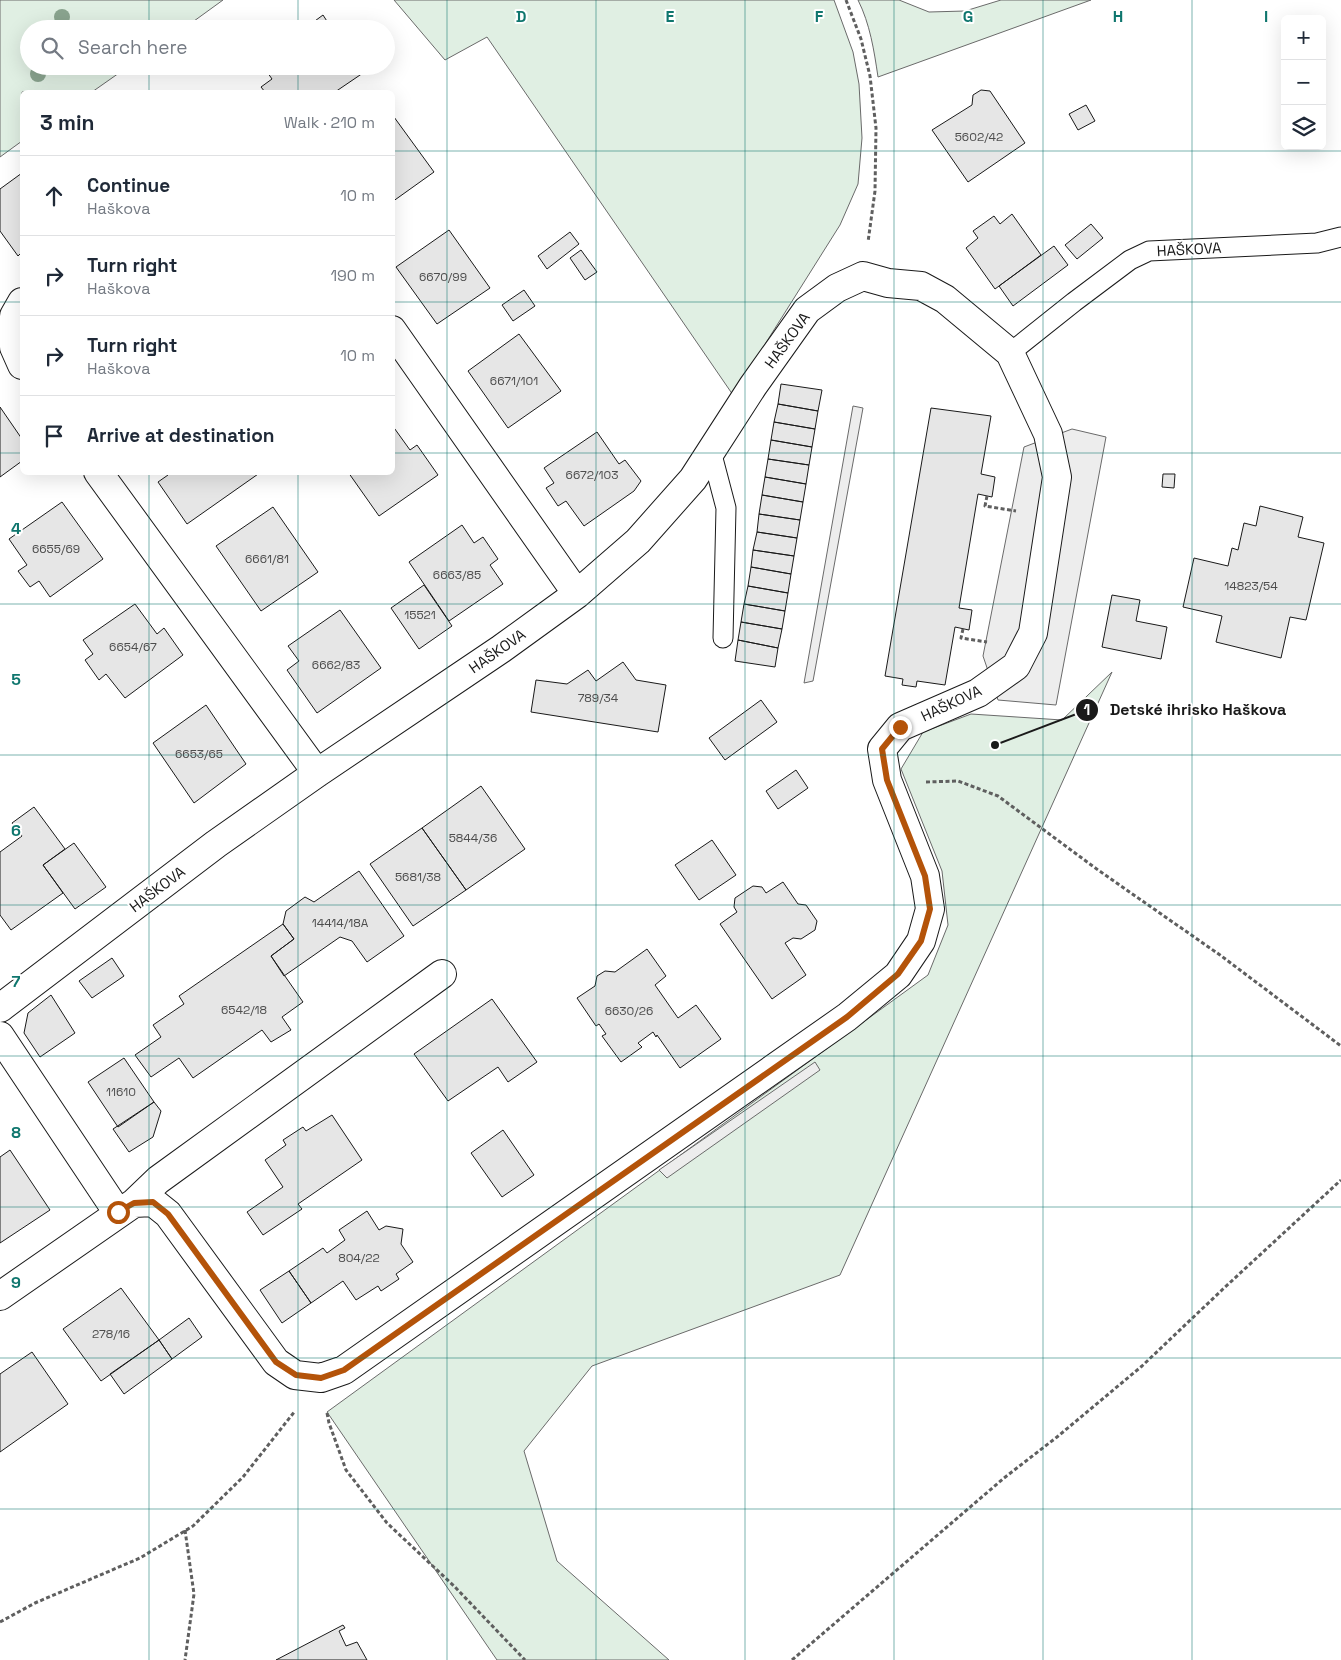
<!DOCTYPE html>
<html lang="en">
<head>
<meta charset="utf-8">
<style>
  :root { --surface:#fff; --page:#f6f6f7; --text:#1f2937; --muted:#747a83; --line:#e0e1e3 }
  body { margin:0; font-family:"Space Grotesk",sans-serif; background:var(--page); color:var(--text) }
  .controls { position:absolute; right:15px; top:15px; display:grid; overflow:hidden; border-radius:8px; box-shadow:0 5px 20px #0002 }
  .controls button { width:45px; height:45px; display:grid; place-items:center; padding:0; border:0; border-bottom:1px solid var(--line); background:var(--surface); color:var(--text); font:25px sans-serif }
  .stop { position:absolute; width:15px; height:15px; margin:-11px; border:4px solid #b45309; border-radius:50%; background:#fff }
  .stop.end { background:#b45309; border-color:#fff; box-shadow:0 1px 5px #0008 }
  .list { margin:0; padding:0; list-style:none }
  h2 { display:flex; justify-content:space-between; align-items:center; height:65px; margin:0; padding:0 20px; font-size:21px }
  h2 small { font-size:16px; font-weight:400; color:var(--muted) }
  .list li { display:grid; grid-template-columns:32px 1fr auto; gap:15px; align-items:center; box-sizing:border-box; height:80px; padding:0 20px; border-top:1px solid var(--line) }
  .list b { display:block; font-size:19px; white-space:nowrap }
  .list p { margin:0; font-size:16px; white-space:nowrap; color:var(--muted) }
  .list em { font-size:16px; font-style:normal; color:var(--muted) }
  .icon { flex:none; width:28px; height:28px; fill:none; stroke:currentColor; stroke-width:2; stroke-linecap:round; stroke-linejoin:round }
  .map { position:relative; flex:none; width:1341px; height:1660px; overflow:hidden }
  .search { position:absolute; background:var(--surface); box-shadow:0 5px 20px #0002; left:20px; top:20px; width:375px; height:55px; display:flex; align-items:center; gap:12px; box-sizing:border-box; padding:0 18px; border-radius:28px; color:var(--muted); font-size:19px }
  .panel { position:absolute; background:var(--surface); box-shadow:0 5px 20px #0002; left:20px; top:90px; width:375px; height:385px; border-radius:8px }
  .map>svg:first-child { display:block }
  .green { fill:#e0efe3; stroke:#6a6a6a }
  .parking { fill:#ededed; stroke:#6a6a6a }
  .building { fill:#e6e6e6; stroke:#1a1a1a }
  .lines { fill:none; stroke-linecap:round; stroke-linejoin:round }
  .lane-casing { stroke:#1a1a1a; stroke-width:21 }
  .street-casing { stroke:#1a1a1a; stroke-width:30 }
  .path { stroke:#5f5f5f; stroke-width:3; stroke-dasharray:4 2.5; stroke-linecap:butt }
  .lane { stroke:#fff; stroke-width:19 }
  .street { stroke:#fff; stroke-width:28 }
  .tree { fill:#8aa48f }
  .route { stroke:#b45309; stroke-width:6 }
  .grid { fill:none; stroke:#0f766e; stroke-width:1; stroke-opacity:0.55 }
  .labels { text-anchor:middle; dominant-baseline:central; stroke-width:4; stroke-linejoin:round; paint-order:stroke }
  .number-label { font-size:12px; fill:#4d4d4d }
  .street-label { font-size:15px; fill:#1a1a1a; stroke:#fff }
  .grid-label { font-size:16px; text-anchor:middle; font-weight:bold; fill:#0f766e; stroke:#fff; stroke-width:4; stroke-linejoin:round; paint-order:stroke }
  .leader { fill:none; stroke:#1a1a1a; stroke-width:2 }
  .callout-dot { fill:#1a1a1a; stroke:#fff; stroke-width:2 }
  .mark-label { font-size:15px; text-anchor:middle; font-weight:bold; fill:#fff }
  .callout-label { font-size:16px; text-anchor:middle; font-weight:bold; fill:#1a1a1a; stroke:#fff; stroke-width:4; stroke-linejoin:round; paint-order:stroke }
</style>
</head>
<body>
<div class="map">
<svg width="1341" height="1660" viewBox="0 0 1341 1660">
  <rect width="100%" height="100%" fill="#fff"/>
  <path class="green" d="M0,0H223L183,29H29V66H129L92,92H22V141L0,157Z
    M394,0H834L853,52L859,84L862,138L858,184L840,225L733,395L487,37L445,60Z
    M858,0H899L929,12L965,11L1001,0H1091L878,77C874,50 870,24 858,0Z
    M1112,672L840,1275L592,1366L524,1451L557,1561L669,1660H497L327,1412L928,975L948,925L942,871L901,769L923,732L971,714L1062,720Z"/>
  <path class="parking" d="M853,406L863,408L813,681L804,683Z
    M1072,429L1106,437L1056,705L998,700L983,656L1024,447Z
    M815,1062L820,1070L667,1178L659,1170Z"/>
  <path class="building" d="M323,15L332,29H304Z
    M263,66H359L363,73L335,92H265L261,87L272,79Z
    M981,90L990,91L1025,143L968,182L932,130L972,105L973,95Z
    M1086,105L1095,121L1078,130L1069,114Z
    M392,117H394L434,172L392,202Z
    M22,173V252L18,256L0,231V189Z
    M1012,214L1041,255L995,289L966,248L978,238L973,231L994,216L1000,224Z
    M1091,224L1103,238L1077,259L1065,245Z
    M449,230L490,288L437,324L396,267Z
    M570,232L579,244L547,269L538,256Z
    M1054,246L1068,265L1013,306L999,286Z
    M581,250L597,272L585,280L570,258Z
    M524,290L535,306L513,321L502,305Z
    M519,334L561,391L508,428L468,371Z
    M781,384L822,390L818,411L778,404Z
    M778,404L818,411L815,429L774,422Z
    M0,407L22,439V461L0,477Z
    M931,408L991,416L981,474L995,477L992,497L978,494L959,608L972,610L969,630L955,627L945,685L917,681L916,687L902,685L903,679L885,676Z
    M774,422L815,429L812,447L771,440Z
    M392,425L410,450L417,445L438,475L379,516L348,472H392Z
    M597,432L619,464L625,460L641,481L634,491L584,526L566,501L558,506L546,488L554,483L544,468Z
    M771,440L812,447L809,465L768,459Z
    M768,459L809,465L806,484L765,477Z
    M166,472H261L187,524L158,482L168,475Z
    M1163,474H1175L1174,488L1162,487Z
    M765,477L806,484L803,502L762,495Z
    M762,495L803,502L800,520L759,514Z
    M62,502L103,559L50,597L39,581L30,587L18,571L27,565L9,539Z
    M1260,506L1303,517L1298,537L1324,543L1306,620L1290,617L1281,658L1216,642L1222,616L1183,607L1194,558L1228,566L1232,548L1238,550L1244,523L1256,526Z
    M273,507L318,572L261,611L216,546Z
    M759,514L800,520L797,538L757,532Z
    M462,525L474,543L483,537L498,559L490,565L503,584L449,621L409,562Z
    M757,532L797,538L794,556L753,550Z
    M753,550L794,556L791,574L751,567Z
    M751,567L791,574L788,593L748,586Z
    M424,585L452,626L419,649L391,608Z
    M748,586L788,593L785,611L744,604Z
    M1112,595L1140,600L1136,621L1167,627L1161,659L1102,647Z
    M135,604L157,634L164,628L183,655L125,698L106,674L99,680L85,660L93,654L83,640Z
    M744,604L785,611L782,629L741,622Z
    M340,610L381,668L317,713L287,670L299,661L288,646Z
    M741,622L782,629L778,648L738,640Z
    M738,640L778,648L775,667L735,661Z
    M623,662L636,680L666,685L658,732L531,712L536,680L567,684L588,670L596,681Z
    M761,700L777,722L725,760L709,738Z
    M206,705L246,764L194,803L153,743Z
    M796,770L808,788L778,809L766,791Z
    M481,786L525,849L466,890L422,828Z
    M34,807L65,849L43,865L63,893L11,930L0,915V852L22,836L12,823Z
    M422,828L466,890L413,926L370,864Z
    M712,840L736,875L699,900L675,865Z
    M74,843L106,887L75,909L43,865Z
    M359,871L404,936L367,962L352,941L340,937L284,976L271,956L294,939L283,924L286,911L305,897L314,902Z
    M783,882L798,904L806,905L817,921L815,930L801,939L793,938L785,943L806,975L772,999L720,924L737,912L734,907L735,898L753,886L762,887L766,893Z
    M283,924L294,939L271,956L303,1002L282,1017L291,1030L271,1042L262,1030L193,1078L179,1058L151,1077L135,1055L161,1037L153,1025L184,1004L179,996Z
    M647,949L666,976L655,985L678,1018L696,1005L721,1039L680,1068L657,1035L656,1037L653,1032L638,1043L642,1047L621,1062L602,1036L606,1034L599,1024L596,1026L577,998L595,986L597,976L605,971L615,972Z
    M112,958L124,976L92,998L79,981Z
    M51,995L75,1033L40,1057L24,1033L28,1013Z
    M492,999L537,1062L508,1082L498,1067L448,1101L414,1054Z
    M124,1058L154,1102L118,1127L88,1082Z
    M154,1102L161,1111L153,1137L129,1152L113,1129Z
    M332,1115L362,1160L298,1204L302,1209L263,1235L247,1212L283,1187L265,1160L286,1145L283,1140L303,1127L306,1131Z
    M503,1130L534,1175L502,1197L471,1153Z
    M10,1150L50,1210L0,1243V1157Z
    M367,1211L379,1230L386,1226L403,1229L401,1244L413,1262L396,1274L399,1279L381,1291L378,1286L356,1300L343,1281L311,1303L289,1271L323,1248L327,1253L345,1240L339,1230Z
    M289,1271L311,1303L282,1323L260,1290Z
    M121,1288L159,1340L101,1381L63,1329Z
    M189,1318L202,1337L172,1359L159,1340Z
    M159,1340L172,1359L124,1394L110,1374Z
    M32,1352L68,1404L0,1452V1374Z
    M343,1625L345,1628L339,1631L346,1646L357,1642L367,1660H276Z"/>
  <g class="lines">
    <g class="lane-casing">
      <path id="lane" d="M1010,353L1074,302L1130,260L1149,251L1317,243L1341,237
        M711,451L726,508L723,638"/>
    </g>
    <g class="street-casing">
      <path id="street" d="M22,302L14,316V347L22,365
        M392,330L577,594
        M98,472L317,773
        M0,1008L216,844L317,773L501,649L577,594L638,541L693,479L753,386L807,310L837,288L863,276L888,283L921,286L945,299L1010,353L1048,434L1057,477L1033,633L1016,666L978,693L900,727L882,749L887,780L925,876L930,909L921,941L898,975L847,1017L344,1370L321,1378L295,1375L276,1362L168,1214L153,1202L134,1203L0,1296
        M0,1036L118,1213
        M134,1203L158,1180L442,974"/>
    </g>
    <path class="path" d="M846,0L861,39L870,76L876,128L875,191L868,242
      M987,496L985,506L1016,511
      M963,629L961,638L987,642
      M926,782L958,781L998,796L1098,870L1220,955L1341,1046
      M327,1413L329,1423L346,1470L387,1523L454,1586L525,1660
      M185,1530L194,1594L185,1660
      M0,1622L35,1603L140,1558L193,1526L243,1477L295,1411
      M792,1660L1004,1478L1057,1437L1142,1366L1223,1289L1341,1180"/>
    <use href="#lane" class="lane"/>
    <use href="#street" class="street"/>
  </g>
  <g class="tree">
    <circle cx="62" cy="17" r="8"/>
    <circle cx="38" cy="74" r="8"/>
  </g>
  <g class="lines">
    <path class="route" d="M118,1212L134,1203L153,1202L168,1214L276,1362L296,1375L321,1378L344,1370L847,1017L898,974L921,941L930,909L925,876L887,780L882,749L900,727"/>
  </g>
  <path class="grid" d="M149,0V29M298,0V29M447,0V1660M596,0V1660M745,0V1660M894,0V1660M1043,0V1660M1192,0V1660M149,66V92M298,66V92M0,151H22M392,151H1341M0,302H22M392,302H1341M0,453H22M392,453H1341M149,472V1660M298,472V1660M0,604H1341M0,755H1341M0,905H1341M0,1056H1341M0,1207H1341M0,1358H1341M0,1509H1341"/>
  <g class="labels">
    <g class="number-label">
      <text x="979" y="137">5602/42</text>
      <text x="443" y="277">6670/99</text>
      <text x="514" y="381">6671/101</text>
      <text x="592" y="475">6672/103</text>
      <text x="56" y="549">6655/69</text>
      <text x="267" y="559">6661/81</text>
      <text x="457" y="575">6663/85</text>
      <text x="1251" y="586">14823/54</text>
      <text x="420" y="615">15521</text>
      <text x="133" y="647">6654/67</text>
      <text x="336" y="665">6662/83</text>
      <text x="598" y="698">789/34</text>
      <text x="199" y="754">6653/65</text>
      <text x="473" y="838">5844/36</text>
      <text x="418" y="877">5681/38</text>
      <text x="340" y="923">14414/18A</text>
      <text x="244" y="1010">6542/18</text>
      <text x="629" y="1011">6630/26</text>
      <text x="121" y="1092">11610</text>
      <text x="359" y="1258">804/22</text>
      <text x="111" y="1334">278/16</text>
    </g>
    <g class="street-label">
      <text transform="translate(1189 249) rotate(-3)">HAŠKOVA</text>
      <text transform="translate(787 340) rotate(-54)">HAŠKOVA</text>
      <text transform="translate(497 651) rotate(-35)">HAŠKOVA</text>
      <text transform="translate(951 703) rotate(-25)">HAŠKOVA</text>
      <text transform="translate(157 889) rotate(-37)">HAŠKOVA</text>
    </g>
  </g>
  <g class="grid-label">
    <text x="521" y="22">D</text>
    <text x="670" y="22">E</text>
    <text x="819" y="22">F</text>
    <text x="968" y="22">G</text>
    <text x="1118" y="22">H</text>
    <text x="1266" y="22">I</text>
    <text x="16" y="534">4</text>
    <text x="16" y="685">5</text>
    <text x="16" y="836">6</text>
    <text x="16" y="987">7</text>
    <text x="16" y="1138">8</text>
    <text x="16" y="1288">9</text>
  </g>
  <path class="leader" d="M995 745L1087 710"/>
  <g class="callout-dot">
    <circle cx="995" cy="745" r="5"/>
    <circle cx="1087" cy="710" r="12"/>
  </g>
  <g class="mark-label">
    <text x="1087" y="715">1</text>
  </g>
  <g class="callout-label">
    <text x="1198" y="715">Detské ihrisko Haškova</text>
  </g>
</svg>
<div class="controls">
<button>+</button>
<button>−</button>
<button><svg class="icon" aria-label="layers" viewBox="0 0 24 24"><path d="M12 4l9 5-9 5-9-5zM3 14l9 5 9-5"/></svg></button>
</div>
<div class="stop" style="left:118px;top:1212px"></div>
<div class="stop end" style="left:900px;top:727px"></div>
<div class="search"><svg class="icon" aria-label="search" viewBox="0 0 24 24"><circle cx="10" cy="10" r="6"/><path d="M15 15l6 6"/></svg>Search here</div>
<section class="panel">
<h2>3 min<small>Walk · 210 m</small></h2>
<ul class="list">
<li><svg class="icon" aria-label="ahead" viewBox="0 0 24 24"><path d="M12 20V5M6 11l6-6 6 6"/></svg><div><b>Continue</b><p>Haškova</p></div><em>10 m</em></li>
<li><svg class="icon" aria-label="right" viewBox="0 0 24 24"><path d="M7 20v-9h11M14 6l5 5-5 5"/></svg><div><b>Turn right</b><p>Haškova</p></div><em>190 m</em></li>
<li><svg class="icon" aria-label="right" viewBox="0 0 24 24"><path d="M7 20v-9h11M14 6l5 5-5 5"/></svg><div><b>Turn right</b><p>Haškova</p></div><em>10 m</em></li>
<li><svg class="icon" aria-label="arrive" viewBox="0 0 24 24"><path d="M6 21V4h12l-3 4 3 4H6"/></svg><div><b>Arrive at destination</b></div></li>
</ul>
</section>
</div>
</body>
</html>
